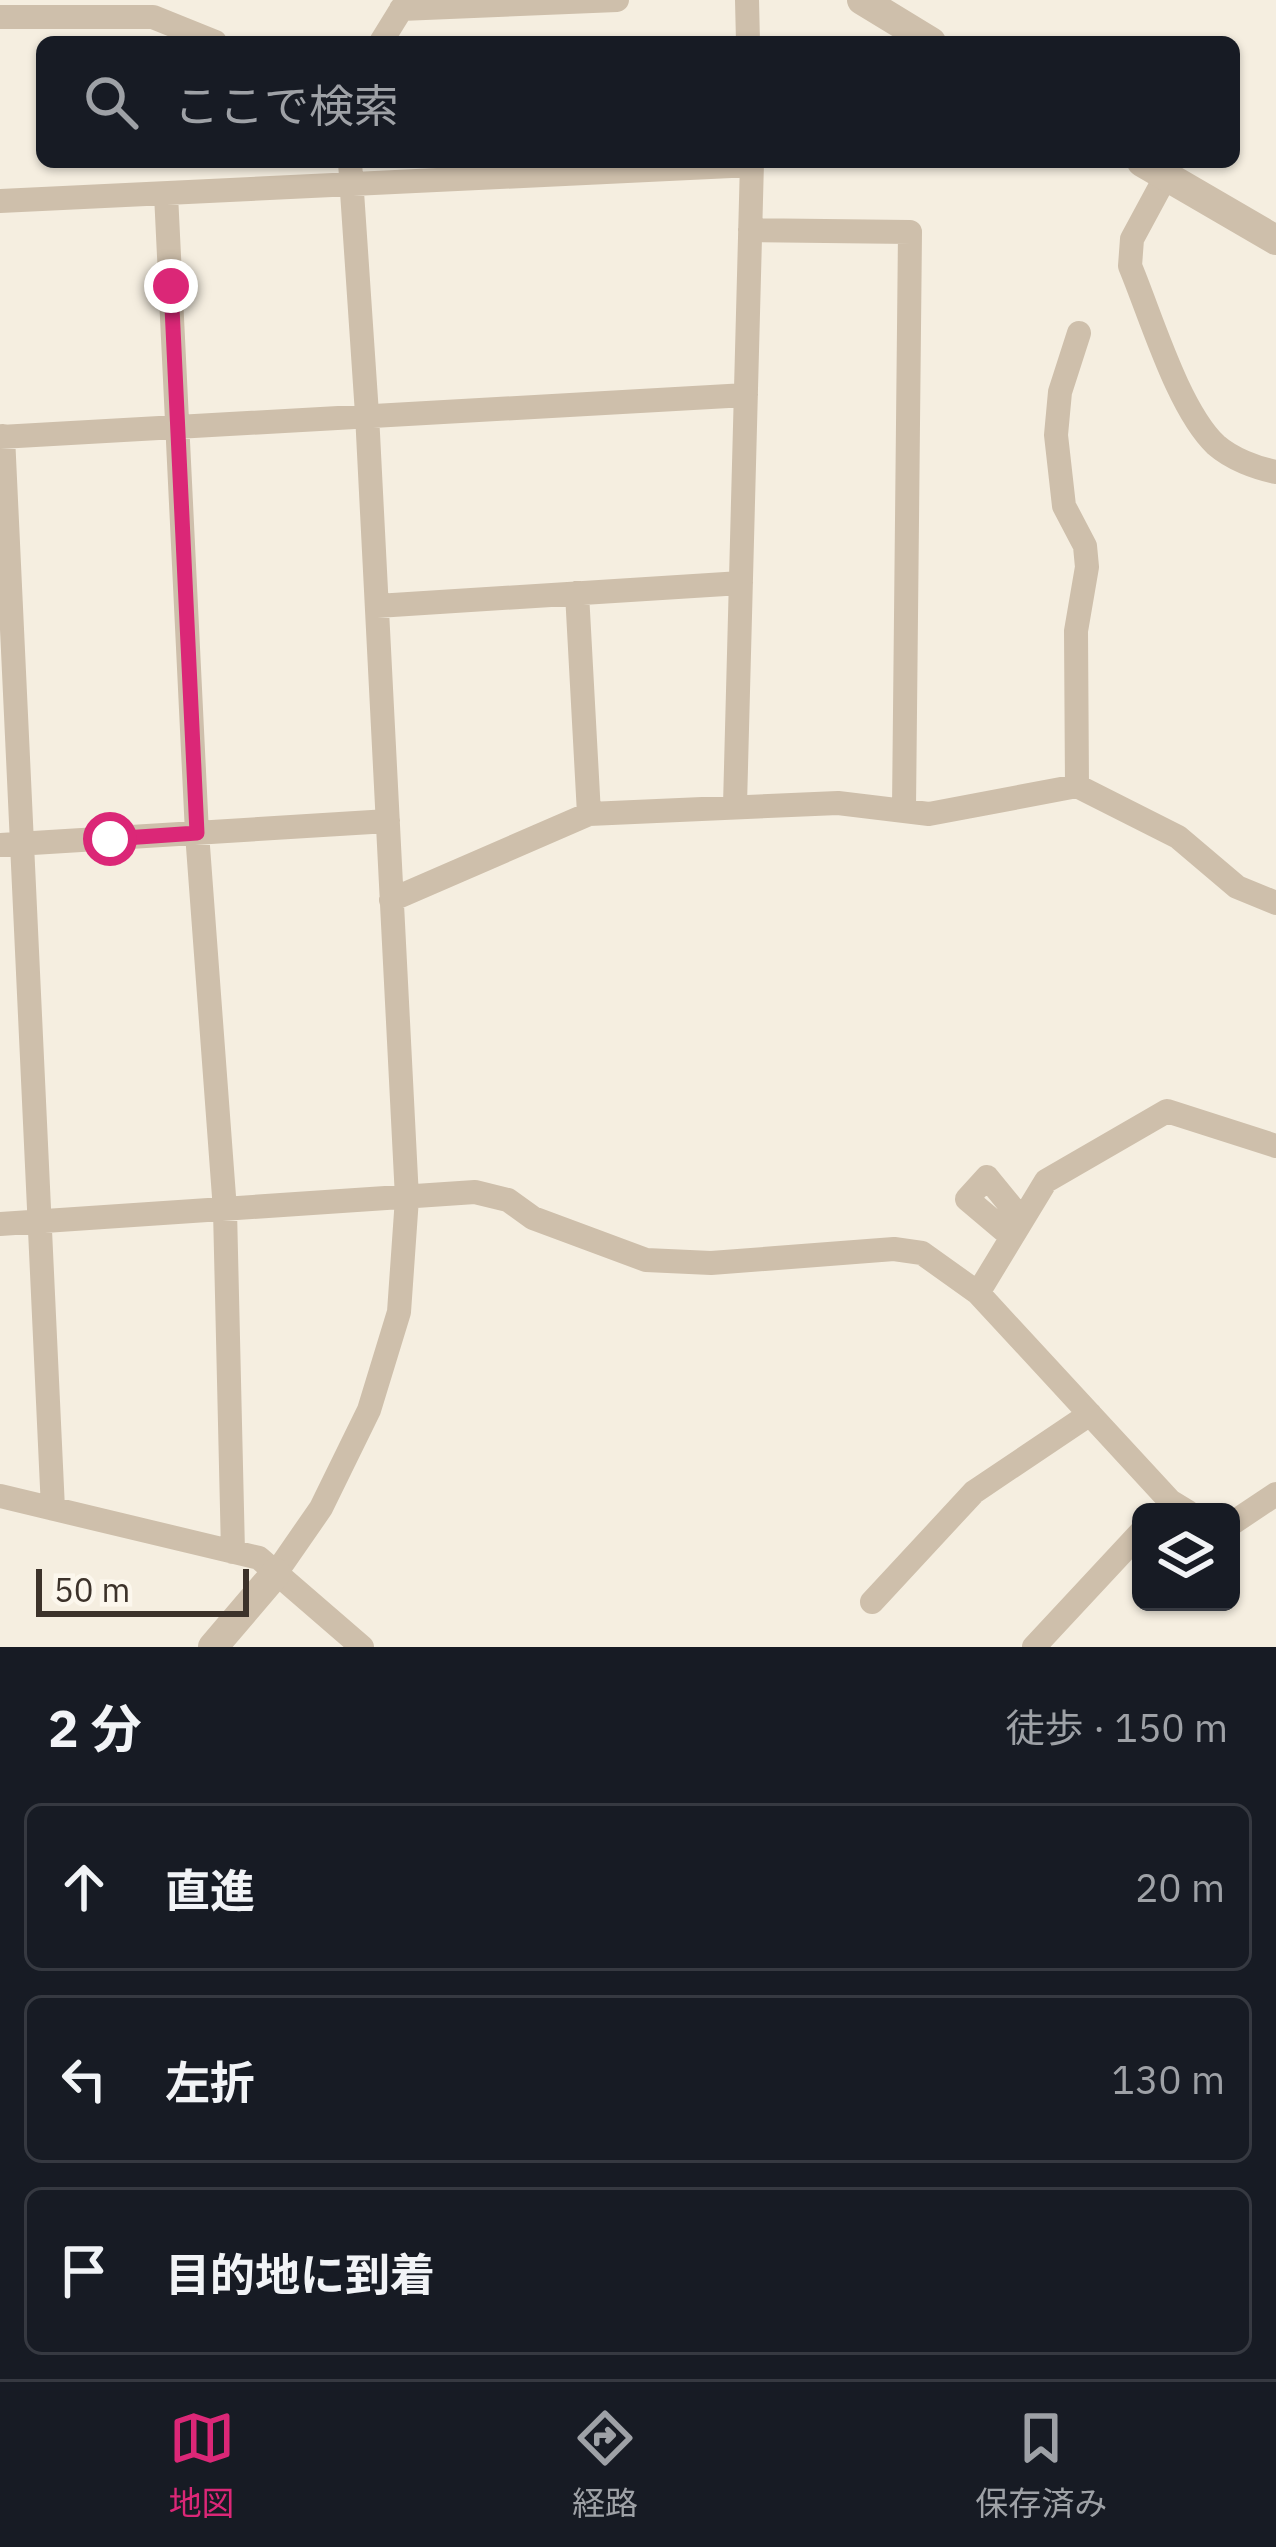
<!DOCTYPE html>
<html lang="ja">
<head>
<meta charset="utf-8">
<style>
  :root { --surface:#171b24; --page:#242831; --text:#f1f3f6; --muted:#9ea1a6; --line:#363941; --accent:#db2777 }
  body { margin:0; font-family:"IBM Plex Sans","Noto Sans JP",sans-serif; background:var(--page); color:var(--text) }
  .controls { position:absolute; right:36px; bottom:36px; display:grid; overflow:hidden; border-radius:18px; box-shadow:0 3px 9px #0004 }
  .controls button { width:108px; height:108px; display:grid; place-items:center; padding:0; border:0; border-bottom:3px solid var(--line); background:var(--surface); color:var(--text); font:60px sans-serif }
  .scale { position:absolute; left:36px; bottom:30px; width:213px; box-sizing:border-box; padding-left:12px; border:6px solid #3c322a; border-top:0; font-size:33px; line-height:42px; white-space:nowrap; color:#3c322a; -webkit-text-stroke:9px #fcf7ed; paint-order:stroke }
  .stop { position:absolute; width:36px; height:36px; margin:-27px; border:9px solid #db2777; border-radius:50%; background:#fff }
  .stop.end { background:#db2777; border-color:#fff; box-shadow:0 3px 12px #0008 }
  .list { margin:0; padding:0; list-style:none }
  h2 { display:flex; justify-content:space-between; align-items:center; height:156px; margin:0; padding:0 48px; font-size:51px }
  h2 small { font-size:39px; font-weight:400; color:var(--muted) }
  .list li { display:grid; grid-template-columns:78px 1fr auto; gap:36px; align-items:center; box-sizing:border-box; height:168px; margin:0 24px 24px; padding:0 24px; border:3px solid var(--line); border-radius:18px }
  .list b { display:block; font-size:45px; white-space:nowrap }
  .list em { font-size:39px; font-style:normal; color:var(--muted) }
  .icon { flex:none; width:66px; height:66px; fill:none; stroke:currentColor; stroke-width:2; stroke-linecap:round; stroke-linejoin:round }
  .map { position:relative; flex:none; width:1276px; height:1647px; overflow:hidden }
  .search { position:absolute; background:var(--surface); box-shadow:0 3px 9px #0004; left:36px; right:36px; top:36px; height:132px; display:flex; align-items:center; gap:30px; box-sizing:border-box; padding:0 42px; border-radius:18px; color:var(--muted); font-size:45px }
  .sheet { height:732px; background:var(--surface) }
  nav { display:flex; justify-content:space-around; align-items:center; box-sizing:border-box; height:168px; border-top:3px solid var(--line); background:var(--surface); font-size:33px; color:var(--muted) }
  nav a { display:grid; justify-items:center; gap:6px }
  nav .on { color:var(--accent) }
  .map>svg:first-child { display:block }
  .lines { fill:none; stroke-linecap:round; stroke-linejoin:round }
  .minor { stroke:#cebfab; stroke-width:24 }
  .tertiary { stroke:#cebfab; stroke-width:30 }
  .route { stroke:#db2777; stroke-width:15 }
</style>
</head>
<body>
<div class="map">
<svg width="1276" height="1647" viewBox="0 0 1276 1647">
  <rect width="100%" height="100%" fill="#f5eee0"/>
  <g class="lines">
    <path class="minor" d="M747,0L748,42
      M401,9L617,0
      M0,17H153L215,42
      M381,42L407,0
      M1166,176L1132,239L1130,266C1151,316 1178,409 1216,445C1232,459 1256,468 1276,472
      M166,194L197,833L225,1210L233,1552
      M0,201L752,165
      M750,230L910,232L904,808
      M3,436L53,1509
      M0,437L746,395
      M577,593L589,814
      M377,606L741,583
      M1077,786L1076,631L1087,567L1085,546L1064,506L1056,435L1060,392L1079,333
      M735,805L752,162
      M0,845L388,821
      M391,900L589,814L838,803L929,814L1077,786L1178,837L1237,887L1276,903
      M0,1224L475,1192L508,1200L533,1218L646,1260L711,1263L894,1249L922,1253L978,1293L1170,1501L1188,1512
      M1012,1237L967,1199L987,1177L1022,1220
      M978,1293L1046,1181L1167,1111L1276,1146
      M0,1496L259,1558L362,1647
      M1231,1524L1276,1494
      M276,1573L321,1508L369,1410L399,1312L407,1198L367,414L350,162
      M872,1602L974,1492L1090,1414
      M1034,1647L1141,1532"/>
    <path class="tertiary" d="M862,0L931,42
      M1142,162L1276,240
      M213,1647L276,1573"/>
  </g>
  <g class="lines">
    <path class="route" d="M110,839L197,833L171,286"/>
  </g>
</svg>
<div class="controls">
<button><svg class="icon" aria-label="layers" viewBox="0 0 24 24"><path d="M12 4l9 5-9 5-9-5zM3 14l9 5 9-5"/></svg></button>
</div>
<div class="scale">50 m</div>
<div class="stop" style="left:110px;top:839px"></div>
<div class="stop end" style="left:171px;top:286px"></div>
<div class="search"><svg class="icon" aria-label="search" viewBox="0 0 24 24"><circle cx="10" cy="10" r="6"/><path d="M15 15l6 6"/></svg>ここで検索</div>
</div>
<section class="sheet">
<h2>2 分<small>徒歩 · 150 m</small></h2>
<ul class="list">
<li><svg class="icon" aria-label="ahead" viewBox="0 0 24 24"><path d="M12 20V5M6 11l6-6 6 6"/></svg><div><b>直進</b></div><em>20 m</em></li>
<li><svg class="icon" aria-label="left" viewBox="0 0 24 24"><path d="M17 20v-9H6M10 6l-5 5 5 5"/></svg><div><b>左折</b></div><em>130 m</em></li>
<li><svg class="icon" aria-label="arrive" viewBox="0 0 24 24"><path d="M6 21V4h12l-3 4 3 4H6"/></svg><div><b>目的地に到着</b></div></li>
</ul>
</section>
<nav>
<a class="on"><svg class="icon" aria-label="map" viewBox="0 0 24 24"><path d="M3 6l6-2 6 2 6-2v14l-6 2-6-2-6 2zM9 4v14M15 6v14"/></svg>地図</a>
<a><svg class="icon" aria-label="directions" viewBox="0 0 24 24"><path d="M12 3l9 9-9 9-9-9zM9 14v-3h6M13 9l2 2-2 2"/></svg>経路</a>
<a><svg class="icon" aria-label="saved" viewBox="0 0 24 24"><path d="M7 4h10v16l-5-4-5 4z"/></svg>保存済み</a>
</nav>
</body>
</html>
